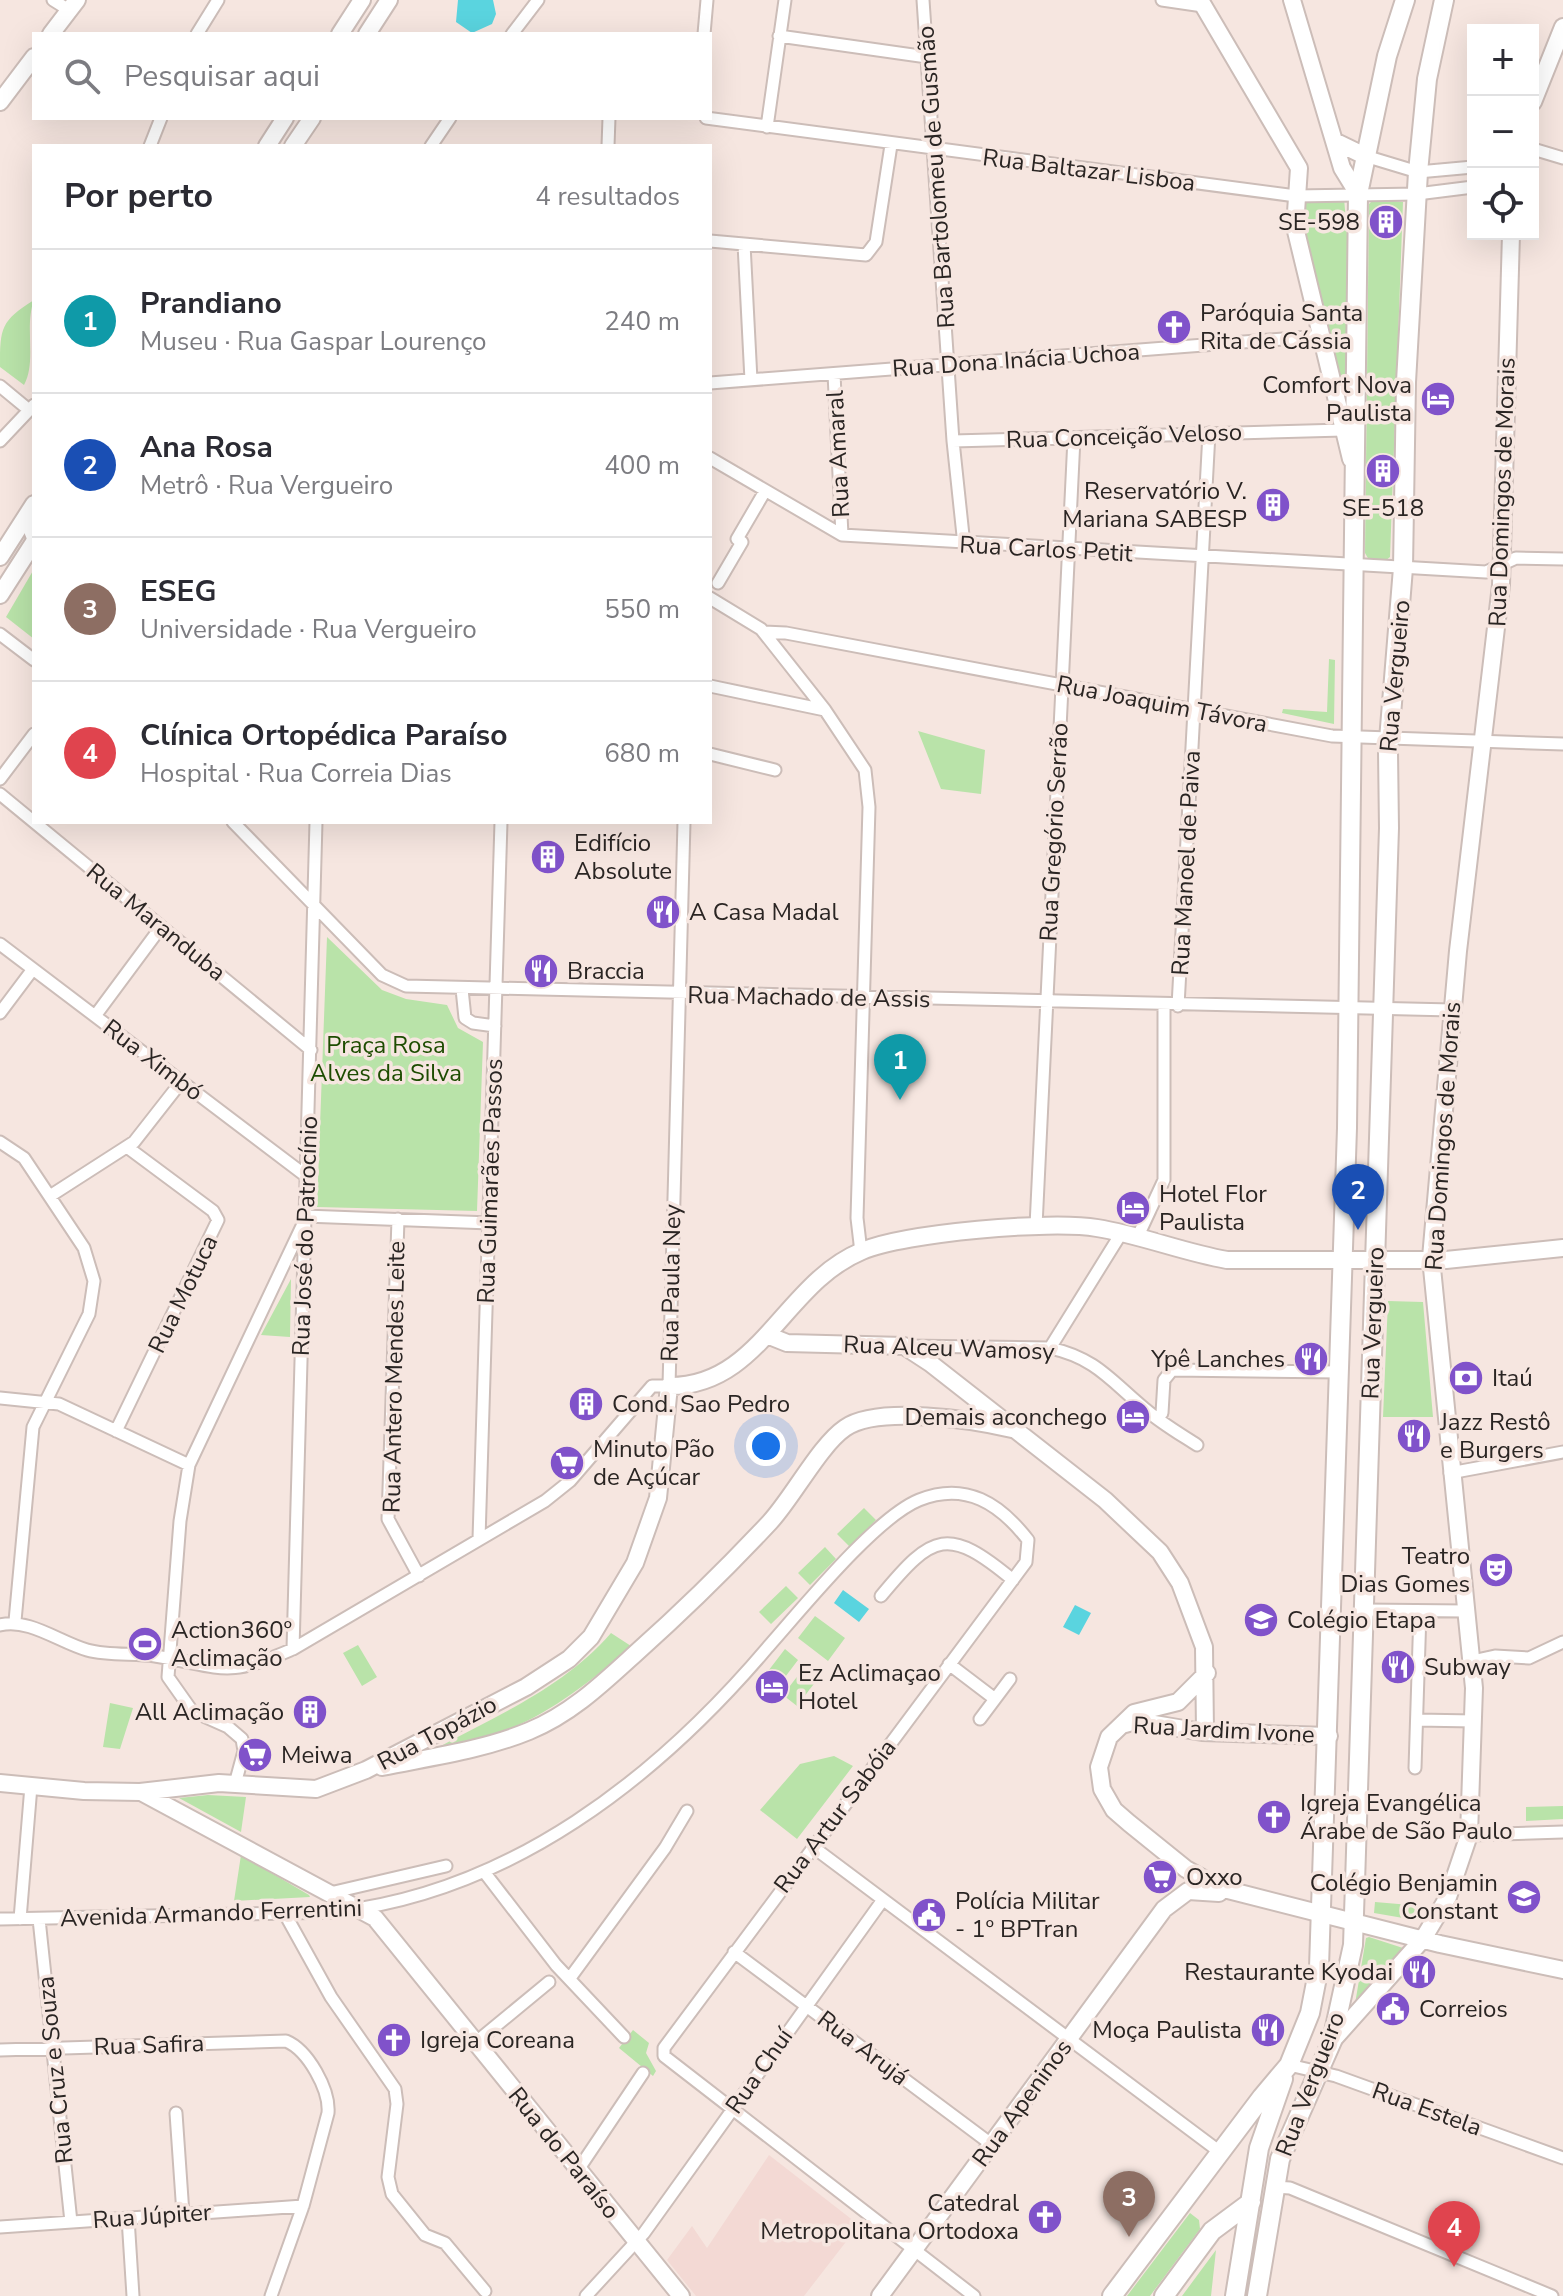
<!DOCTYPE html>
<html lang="pt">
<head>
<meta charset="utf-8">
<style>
  :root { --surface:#fff; --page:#f2f2f3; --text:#2b2b33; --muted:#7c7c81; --line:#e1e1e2; --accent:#b45309 }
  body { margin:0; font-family:"Nunito Sans",sans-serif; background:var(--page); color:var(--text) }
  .controls { position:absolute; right:24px; top:24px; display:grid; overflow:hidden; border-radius:0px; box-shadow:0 8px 32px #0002 }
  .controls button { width:72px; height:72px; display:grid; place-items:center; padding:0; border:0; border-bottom:2px solid var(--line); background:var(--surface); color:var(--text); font:40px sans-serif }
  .you { position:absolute; left:766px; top:1446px; width:28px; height:28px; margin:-20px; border:6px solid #fff; border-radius:50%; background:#1a73e8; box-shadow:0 0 0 12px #1a73e833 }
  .badge { display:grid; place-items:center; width:52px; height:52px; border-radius:50%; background:var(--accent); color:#fff; font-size:26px; font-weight:700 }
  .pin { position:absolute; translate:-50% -66px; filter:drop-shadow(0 2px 4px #0008) }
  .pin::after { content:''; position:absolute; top:42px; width:28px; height:24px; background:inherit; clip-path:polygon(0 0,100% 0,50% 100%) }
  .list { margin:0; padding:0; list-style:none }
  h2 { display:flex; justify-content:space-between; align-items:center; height:104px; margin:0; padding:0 32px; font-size:34px }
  h2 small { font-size:26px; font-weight:400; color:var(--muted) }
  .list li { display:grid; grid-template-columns:52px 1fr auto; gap:24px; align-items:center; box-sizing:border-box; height:144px; padding:0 32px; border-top:2px solid var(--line) }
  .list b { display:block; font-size:30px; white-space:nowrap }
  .list p { margin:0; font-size:26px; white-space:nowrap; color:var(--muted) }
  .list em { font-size:26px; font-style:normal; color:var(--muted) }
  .icon { flex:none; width:44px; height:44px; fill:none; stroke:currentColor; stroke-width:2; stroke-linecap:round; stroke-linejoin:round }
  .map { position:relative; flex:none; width:1563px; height:2296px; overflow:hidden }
  .search { position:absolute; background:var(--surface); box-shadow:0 8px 32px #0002; left:32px; top:32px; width:680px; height:88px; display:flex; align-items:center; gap:20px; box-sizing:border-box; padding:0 28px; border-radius:0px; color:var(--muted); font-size:30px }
  .panel { position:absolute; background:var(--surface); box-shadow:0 8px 32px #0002; left:32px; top:144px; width:680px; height:680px; border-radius:0px }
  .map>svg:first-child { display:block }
  .medical { fill:#f3d9d4 }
  .green { fill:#b9e3a9 }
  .water { fill:#5ad4df }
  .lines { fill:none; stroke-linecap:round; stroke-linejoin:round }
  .street-casing { stroke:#ccbdb8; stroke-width:15 }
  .secondary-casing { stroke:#ccbdb8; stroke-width:20 }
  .primary-casing { stroke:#ccbdb8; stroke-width:22 }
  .street { stroke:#fff; stroke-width:11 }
  .secondary { stroke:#fff; stroke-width:16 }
  .primary { stroke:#fff; stroke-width:18 }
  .labels { text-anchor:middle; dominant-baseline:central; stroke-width:7; stroke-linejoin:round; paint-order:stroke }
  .street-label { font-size:24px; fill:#2a2523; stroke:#f6e6e0 }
  .poi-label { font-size:24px; fill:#2a2523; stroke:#f6e6e0; text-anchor:start }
  .park-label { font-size:24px; fill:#1d4c01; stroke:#f6e6e0 }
</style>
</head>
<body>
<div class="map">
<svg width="1563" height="2296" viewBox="0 0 1563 2296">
  <rect width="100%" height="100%" fill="#f6e6e0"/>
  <path class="medical" d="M769,2155L859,2225L804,2296H696L667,2260L692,2226L707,2248Z"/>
  <path class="green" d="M1344,198C1350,263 1353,327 1346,392C1325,332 1296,265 1300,201Z
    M1374,199L1403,202L1390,557L1385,561L1369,560L1365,553L1369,204Z
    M34,300C24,327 37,361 24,385L0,367C0,327 1,321 34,300Z
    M34,569V639L6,617Z
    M1329,659L1335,660L1334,724L1282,713L1283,709L1327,712Z
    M918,731L985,750L981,794L941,789Z
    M327,937L382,990L406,999L447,1005L458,1028L483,1042L477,1211L317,1207Z
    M291,1279L290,1337L261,1335Z
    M1388,1301L1423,1302L1433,1417H1383Z
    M864,1508L876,1520L850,1547L837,1534Z
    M825,1547L836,1559L810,1585L798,1573Z
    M786,1586L798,1598L771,1624L759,1612Z
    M815,1616L845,1638L828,1661L798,1638Z
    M611,1633L631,1646C575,1696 515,1740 439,1747C500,1714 564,1687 611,1633Z
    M358,1645L377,1677L362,1686L343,1653Z
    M785,1649L798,1660L776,1689L762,1679Z
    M806,1665L820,1676L797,1706L783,1695Z
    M110,1703L133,1708L120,1749L103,1747Z
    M834,1756L853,1766L797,1839L760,1810L800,1764Z
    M208,1795L246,1797L241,1832L179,1798Z
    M1563,1806V1819L1526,1821V1807Z
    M241,1855L309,1895L310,1897L234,1901Z
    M1375,1902L1422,1906L1409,1919L1374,1913Z
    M1369,1937L1403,1948L1355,2004L1366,1938Z
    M633,2030L649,2043L646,2053L656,2071L653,2076L619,2048Z
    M1190,2213L1199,2220L1200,2229L1150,2296H1127Z
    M1216,2250L1211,2296H1182Z"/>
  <path class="water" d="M458,0H493L496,14L492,24L472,33L456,22Z
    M843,1590L869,1609L859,1622L834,1603Z
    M1075,1605L1091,1613L1079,1635L1063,1627Z"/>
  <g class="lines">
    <g class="street-casing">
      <path id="street" d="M53,0L69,10
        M923,0L953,441L964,545
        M1162,0L1203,6
        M197,34L218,0
        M512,34L538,0
        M704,34L707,0
        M779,36L927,57
        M706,118L1296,196L1417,194L1473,187
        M767,127L785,0
        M150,146L161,118
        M431,146L450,118
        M608,146L609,118
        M1533,149L1563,158
        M1365,156L1418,172L1473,167
        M710,241L866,255L876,242L891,145
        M744,244L751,380
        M834,374L842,535
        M710,383L1322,336
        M0,386L29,410
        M0,441L34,405
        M953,441L1343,430
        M710,458L842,535L1486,572L1516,558L1563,559
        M34,510L30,532L34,542
        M718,583L742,542L737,539L765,491
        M710,598L761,629L825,710L865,770L869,807L857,1218L861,1252
        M764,632L786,633L1332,736L1563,744
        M0,634L34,660
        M710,686L825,710
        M710,754L775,770
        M0,779L34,734
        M0,794L311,1050
        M233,822L382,975L406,986L1452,1010
        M0,944L306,1176
        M462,989L465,1018L473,1023L495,1026
        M1178,1006L1209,433
        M0,1013L33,969
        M95,1016L161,927
        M0,1142L24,1158L84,1248L94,1281L89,1314L33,1427L15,1621
        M50,1196L134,1142L181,1082
        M305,1216L490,1223
        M398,1219L388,1519L419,1576
        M1036,1226L1074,438
        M1138,1236L1164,1180V1006
        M906,1346L1050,1348C1096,1358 1111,1381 1145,1409C1161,1423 1180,1434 1197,1445
        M1050,1348L1122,1232
        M0,1398L59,1404L189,1465
        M1156,1417L1162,1413L1164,1380L1172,1370L1340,1372
        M116,1431L218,1220L213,1211L127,1147
        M1450,1473L1563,1452
        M479,1539L501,822
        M881,1596C933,1533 948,1526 1013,1580
        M1364,1610L1466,1611
        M0,1625C29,1618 59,1642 87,1650C109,1656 133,1653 155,1656C223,1667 225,1679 293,1649L545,1501L570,1481L652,1386H669L684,822
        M293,1649L316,822
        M1472,1661L1495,1656L1529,1658L1563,1642
        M949,1664L995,1699
        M980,1719L1010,1679
        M1417,1720L1474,1721
        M1415,1768L1420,1612
        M235,1784L244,1751L242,1739L228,1727L192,1711L168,1677L180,1521L189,1465L303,1224
        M1469,1835L1563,1832
        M813,1847L1220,2152
        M485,1873L556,1965L624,2037
        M330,1893L446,1866
        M285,1914L331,1997L395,2089L397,2104L388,2177L392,2194L425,2235L445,2243L485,2291
        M0,1919L335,1912C511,1892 656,1779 768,1647C801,1610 875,1518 919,1500C966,1481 1000,1504 1028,1540L1026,1562L664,2048V2056L974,2296
        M20,1919L31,1786
        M39,1919L71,2222
        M734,1952L991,2144
        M570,1978L665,1848L687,1811
        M475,2043L549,1982
        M0,2050L286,2041C308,2050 330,2090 328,2113L303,2206L271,2296
        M1289,2065L1336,2076L1563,2158
        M176,2113L183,2214
        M578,2170L643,2073
        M1274,2187L1290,2188L1552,2296
        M128,2218L133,2296
        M0,2227L303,2206
        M586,2296L644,2233L882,1901"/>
    </g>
    <g class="secondary-casing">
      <path id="secondary" d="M1200,0L1299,168L1295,227L1351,459
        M1292,0L1342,168L1358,194
        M51,34L77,0
        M340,34L362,0
        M367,34L389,0
        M0,102L34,57
        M1533,102L1563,27
        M1334,141L1365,156
        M267,146L285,118
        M293,146L312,118
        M0,557L34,504
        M0,595L34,542
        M767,1335L787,1343L904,1346L930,1363L1105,1500L1160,1552L1180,1583L1204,1647L1205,1732
        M1207,1673L1178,1702L1134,1713L1109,1737L1099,1767L1102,1789L1114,1810L1129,1823L1186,1869L1220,1888L1440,1944L1563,1970
        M1125,1724L1136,1721L1202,1732L1329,1736
        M382,1767C431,1757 483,1750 529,1731C571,1714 603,1683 636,1653C683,1611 727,1568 770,1522C793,1497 820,1445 845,1428C878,1405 974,1420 1012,1429
        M0,1783L84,1791L140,1792L219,1783L316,1789L366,1770L526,1687L569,1659L591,1637L635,1563L658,1498L669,1386C760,1387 784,1283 862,1251C905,1233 1050,1220 1097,1228C1141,1235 1182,1252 1227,1260H1446L1563,1248
        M141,1792L375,1918L681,2296
        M1332,2041L1423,1939L1448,1897L1469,1835L1474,1688L1431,1258L1458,951L1501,585L1511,234
        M880,2296L1164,1909L1188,1891L1219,1893"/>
    </g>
    <g class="primary-casing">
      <path id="primary" d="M1112,2296L1262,2097L1289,2065L1310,2013L1319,1967L1347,1128L1358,194L1387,56L1405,0
        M1164,2296L1212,2231L1251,2202
        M1235,2296L1259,2148L1283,2079
        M1257,2296L1280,2159L1332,2041L1353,1945L1389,828L1388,752L1403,568L1406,382L1418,172L1427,79L1444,0"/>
    </g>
    <use href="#street" class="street"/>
    <use href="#secondary" class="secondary"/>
    <use href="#primary" class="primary"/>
  </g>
  <defs>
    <g id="building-disc" transform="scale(1.8)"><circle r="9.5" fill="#8052ca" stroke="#f6e6e0"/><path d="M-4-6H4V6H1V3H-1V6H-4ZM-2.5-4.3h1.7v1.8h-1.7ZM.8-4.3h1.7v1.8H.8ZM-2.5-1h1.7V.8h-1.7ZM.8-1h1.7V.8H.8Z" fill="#fff"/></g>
    <g id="church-disc" transform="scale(1.8)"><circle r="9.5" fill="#8052ca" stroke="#f6e6e0"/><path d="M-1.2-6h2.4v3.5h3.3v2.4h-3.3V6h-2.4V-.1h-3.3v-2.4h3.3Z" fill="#fff"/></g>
    <g id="hotel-disc" transform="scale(1.8)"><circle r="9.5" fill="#8052ca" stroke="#f6e6e0"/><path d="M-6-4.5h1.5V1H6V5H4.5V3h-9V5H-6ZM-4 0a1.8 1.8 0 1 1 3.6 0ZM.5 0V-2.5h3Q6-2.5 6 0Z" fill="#fff"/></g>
    <g id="restaurant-disc" transform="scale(1.8)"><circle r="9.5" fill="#8052ca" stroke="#f6e6e0"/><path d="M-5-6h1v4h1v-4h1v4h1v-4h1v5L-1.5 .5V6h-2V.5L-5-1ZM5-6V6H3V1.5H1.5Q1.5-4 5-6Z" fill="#fff"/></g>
    <g id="bank-disc" transform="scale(1.8)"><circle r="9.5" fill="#8052ca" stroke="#f6e6e0"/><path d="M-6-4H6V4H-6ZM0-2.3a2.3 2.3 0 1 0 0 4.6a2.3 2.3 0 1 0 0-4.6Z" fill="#fff"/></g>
    <g id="supermarket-disc" transform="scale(1.8)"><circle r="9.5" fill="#8052ca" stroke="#f6e6e0"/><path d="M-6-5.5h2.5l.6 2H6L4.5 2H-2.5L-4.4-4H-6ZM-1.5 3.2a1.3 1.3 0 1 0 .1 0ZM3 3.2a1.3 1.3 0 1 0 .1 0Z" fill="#fff"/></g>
    <g id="theatre-disc" transform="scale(1.8)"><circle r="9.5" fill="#8052ca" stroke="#f6e6e0"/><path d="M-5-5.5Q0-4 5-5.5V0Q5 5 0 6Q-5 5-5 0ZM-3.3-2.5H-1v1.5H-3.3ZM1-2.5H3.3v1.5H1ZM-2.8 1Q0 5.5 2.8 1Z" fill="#fff"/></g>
    <g id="school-disc" transform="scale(1.8)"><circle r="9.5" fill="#8052ca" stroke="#f6e6e0"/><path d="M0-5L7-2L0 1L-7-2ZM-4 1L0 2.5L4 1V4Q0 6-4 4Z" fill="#fff"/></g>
    <g id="stadium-disc" transform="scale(1.8)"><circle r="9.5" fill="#8052ca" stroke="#f6e6e0"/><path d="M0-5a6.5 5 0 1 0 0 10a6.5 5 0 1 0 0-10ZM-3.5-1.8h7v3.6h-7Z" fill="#fff"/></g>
    <g id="civic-disc" transform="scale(1.8)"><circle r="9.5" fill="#8052ca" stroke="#f6e6e0"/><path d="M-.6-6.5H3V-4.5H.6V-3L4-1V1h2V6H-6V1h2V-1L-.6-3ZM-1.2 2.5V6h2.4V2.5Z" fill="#fff"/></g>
  </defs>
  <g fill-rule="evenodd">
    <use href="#building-disc" x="1386" y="222"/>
    <use href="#church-disc" x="1174" y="327"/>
    <use href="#hotel-disc" x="1438" y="399"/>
    <use href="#building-disc" x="1383" y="471"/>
    <use href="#building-disc" x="1273" y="505"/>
    <use href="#building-disc" x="548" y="857"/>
    <use href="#restaurant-disc" x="663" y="912"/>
    <use href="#restaurant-disc" x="541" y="971"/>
    <use href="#hotel-disc" x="1133" y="1208"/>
    <use href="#restaurant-disc" x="1311" y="1359"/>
    <use href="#bank-disc" x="1466" y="1378"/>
    <use href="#building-disc" x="586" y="1404"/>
    <use href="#hotel-disc" x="1133" y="1417"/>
    <use href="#restaurant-disc" x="1414" y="1436"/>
    <use href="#supermarket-disc" x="567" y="1463"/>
    <use href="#theatre-disc" x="1496" y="1570"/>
    <use href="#school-disc" x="1261" y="1620"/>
    <use href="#stadium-disc" x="145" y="1644"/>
    <use href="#restaurant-disc" x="1398" y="1667"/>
    <use href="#hotel-disc" x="772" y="1687"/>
    <use href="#building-disc" x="310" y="1712"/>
    <use href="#supermarket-disc" x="255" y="1755"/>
    <use href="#church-disc" x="1274" y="1817"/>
    <use href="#supermarket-disc" x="1160" y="1877"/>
    <use href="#school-disc" x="1524" y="1897"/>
    <use href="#civic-disc" x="929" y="1915"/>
    <use href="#restaurant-disc" x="1419" y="1972"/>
    <use href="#civic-disc" x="1393" y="2009"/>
    <use href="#restaurant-disc" x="1268" y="2030"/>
    <use href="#church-disc" x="394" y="2040"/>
    <use href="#church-disc" x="1045" y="2217"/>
  </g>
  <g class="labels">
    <g class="street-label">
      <text transform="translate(1089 170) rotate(7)">Rua Baltazar Lisboa</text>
      <text transform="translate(936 177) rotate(-94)">Rua Bartolomeu de Gusmão</text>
      <text transform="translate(1016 360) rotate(-4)">Rua Dona Inácia Uchoa</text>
      <text transform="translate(1124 436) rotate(-2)">Rua Conceição Veloso</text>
      <text transform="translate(838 454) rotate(-93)">Rua Amaral</text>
      <text transform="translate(1502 492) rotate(-88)">Rua Domingos de Morais</text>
      <text transform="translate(1046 549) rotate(3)">Rua Carlos Petit</text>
      <text transform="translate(1395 676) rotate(-85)">Rua Vergueiro</text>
      <text transform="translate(1162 704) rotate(11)">Rua Joaquim Távora</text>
      <text transform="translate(1054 832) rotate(-87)">Rua Gregório Serrão</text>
      <text transform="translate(1186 863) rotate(-87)">Rua Manoel de Paiva</text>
      <text transform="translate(156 922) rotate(39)">Rua Maranduba</text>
      <text transform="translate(809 997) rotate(1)">Rua Machado de Assis</text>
      <text transform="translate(153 1060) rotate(37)">Rua Ximbó</text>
      <text transform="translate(1443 1136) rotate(-86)">Rua Domingos de Morais</text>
      <text transform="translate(490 1181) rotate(-88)">Rua Guimarães Passos</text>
      <text transform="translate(305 1236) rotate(-88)">Rua José do Patrocínio</text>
      <text transform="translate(671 1283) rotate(-89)">Rua Paula Ney</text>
      <text transform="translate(183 1294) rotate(-64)">Rua Motuca</text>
      <text transform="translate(1373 1323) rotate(-88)">Rua Vergueiro</text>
      <text transform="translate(949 1348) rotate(2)">Rua Alceu Wamosy</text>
      <text transform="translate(394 1377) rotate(-89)">Rua Antero Mendes Leite</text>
      <text transform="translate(1224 1730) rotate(3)">Rua Jardim Ivone</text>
      <text transform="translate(437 1733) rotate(-28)">Rua Topázio</text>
      <text transform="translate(835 1816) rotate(-53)">Rua Artur Sabóia</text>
      <text transform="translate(211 1913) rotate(-2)">Avenida Armando Ferrentini</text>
      <text transform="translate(149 2045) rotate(-2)">Rua Safira</text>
      <text transform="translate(863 2048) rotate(37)">Rua Arujá</text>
      <text transform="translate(55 2070) rotate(-96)">Rua Cruz e Souza</text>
      <text transform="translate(759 2071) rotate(-55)">Rua Chuí</text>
      <text transform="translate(1310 2084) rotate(-69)">Rua Vergueiro</text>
      <text transform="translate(1022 2103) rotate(-54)">Rua Apeninos</text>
      <text transform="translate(1427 2109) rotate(20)">Rua Estela</text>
      <text transform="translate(564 2153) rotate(51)">Rua do Paraíso</text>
      <text transform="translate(152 2216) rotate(-4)">Rua Júpiter</text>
    </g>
    <g class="poi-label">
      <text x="1360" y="222" text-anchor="end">SE-598</text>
      <text x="1200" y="313">Paróquia Santa<tspan x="1200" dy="28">Rita de Cássia</tspan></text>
      <text x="1412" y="385" text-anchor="end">Comfort Nova<tspan x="1412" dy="28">Paulista</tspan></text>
      <text x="1247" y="491" text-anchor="end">Reservatório V.<tspan x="1247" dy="28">Mariana SABESP</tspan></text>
      <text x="1383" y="508" text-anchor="middle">SE-518</text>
      <text x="574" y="843">Edifício<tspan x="574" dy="28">Absolute</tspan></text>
      <text x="689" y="912">A Casa Madal</text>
      <text x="567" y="971">Braccia</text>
      <text x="1159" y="1194">Hotel Flor<tspan x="1159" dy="28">Paulista</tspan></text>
      <text x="1285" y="1359" text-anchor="end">Ypê Lanches</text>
      <text x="1492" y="1378">Itaú</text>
      <text x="612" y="1404">Cond. Sao Pedro</text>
      <text x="1107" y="1417" text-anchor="end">Demais aconchego</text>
      <text x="1440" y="1422">Jazz Restô<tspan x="1440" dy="28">e Burgers</tspan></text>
      <text x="593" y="1449">Minuto Pão<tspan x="593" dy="28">de Açúcar</tspan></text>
      <text x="1470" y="1556" text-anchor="end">Teatro<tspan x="1470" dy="28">Dias Gomes</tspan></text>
      <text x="1287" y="1620">Colégio Etapa</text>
      <text x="171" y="1630">Action360º<tspan x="171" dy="28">Aclimação</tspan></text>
      <text x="1424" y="1667">Subway</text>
      <text x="798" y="1673">Ez Aclimaçao<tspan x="798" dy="28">Hotel</tspan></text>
      <text x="284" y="1712" text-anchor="end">All Aclimação</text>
      <text x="281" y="1755">Meiwa</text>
      <text x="1300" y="1803">Igreja Evangélica<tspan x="1300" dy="28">Árabe de São Paulo</tspan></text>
      <text x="1186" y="1877">Oxxo</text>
      <text x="1498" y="1883" text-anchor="end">Colégio Benjamin<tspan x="1498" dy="28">Constant</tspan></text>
      <text x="955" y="1901">Polícia Militar<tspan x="955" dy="28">- 1º BPTran</tspan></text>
      <text x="1393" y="1972" text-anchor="end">Restaurante Kyodai</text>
      <text x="1419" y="2009">Correios</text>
      <text x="1242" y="2030" text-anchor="end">Moça Paulista</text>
      <text x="420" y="2040">Igreja Coreana</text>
      <text x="1019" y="2203" text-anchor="end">Catedral<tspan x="1019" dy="28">Metropolitana Ortodoxa</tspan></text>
    </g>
    <g class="park-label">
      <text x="386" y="1045">Praça Rosa<tspan x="386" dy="28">Alves da Silva</tspan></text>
    </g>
  </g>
</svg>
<div class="controls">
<button>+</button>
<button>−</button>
<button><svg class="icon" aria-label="locate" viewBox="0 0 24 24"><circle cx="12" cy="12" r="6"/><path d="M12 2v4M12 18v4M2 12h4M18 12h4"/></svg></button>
</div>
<div class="you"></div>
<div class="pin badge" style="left:900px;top:1100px;background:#0f9aa8">1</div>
<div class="pin badge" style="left:1358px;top:1230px;background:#1a4fb4">2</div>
<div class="pin badge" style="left:1129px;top:2237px;background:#8d6e63">3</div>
<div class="pin badge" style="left:1454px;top:2267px;background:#e0444e">4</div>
<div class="search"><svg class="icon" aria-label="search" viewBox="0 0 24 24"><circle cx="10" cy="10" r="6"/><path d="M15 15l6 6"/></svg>Pesquisar aqui</div>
<section class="panel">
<h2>Por perto<small>4 resultados</small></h2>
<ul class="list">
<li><span class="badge" style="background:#0f9aa8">1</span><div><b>Prandiano</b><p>Museu · Rua Gaspar Lourenço</p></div><em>240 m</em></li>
<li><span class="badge" style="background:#1a4fb4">2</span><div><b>Ana Rosa</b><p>Metrô · Rua Vergueiro</p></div><em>400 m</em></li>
<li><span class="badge" style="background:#8d6e63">3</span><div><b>ESEG</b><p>Universidade · Rua Vergueiro</p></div><em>550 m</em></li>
<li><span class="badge" style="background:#e0444e">4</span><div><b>Clínica Ortopédica Paraíso</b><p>Hospital · Rua Correia Dias</p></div><em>680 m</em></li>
</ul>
</section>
</div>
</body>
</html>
